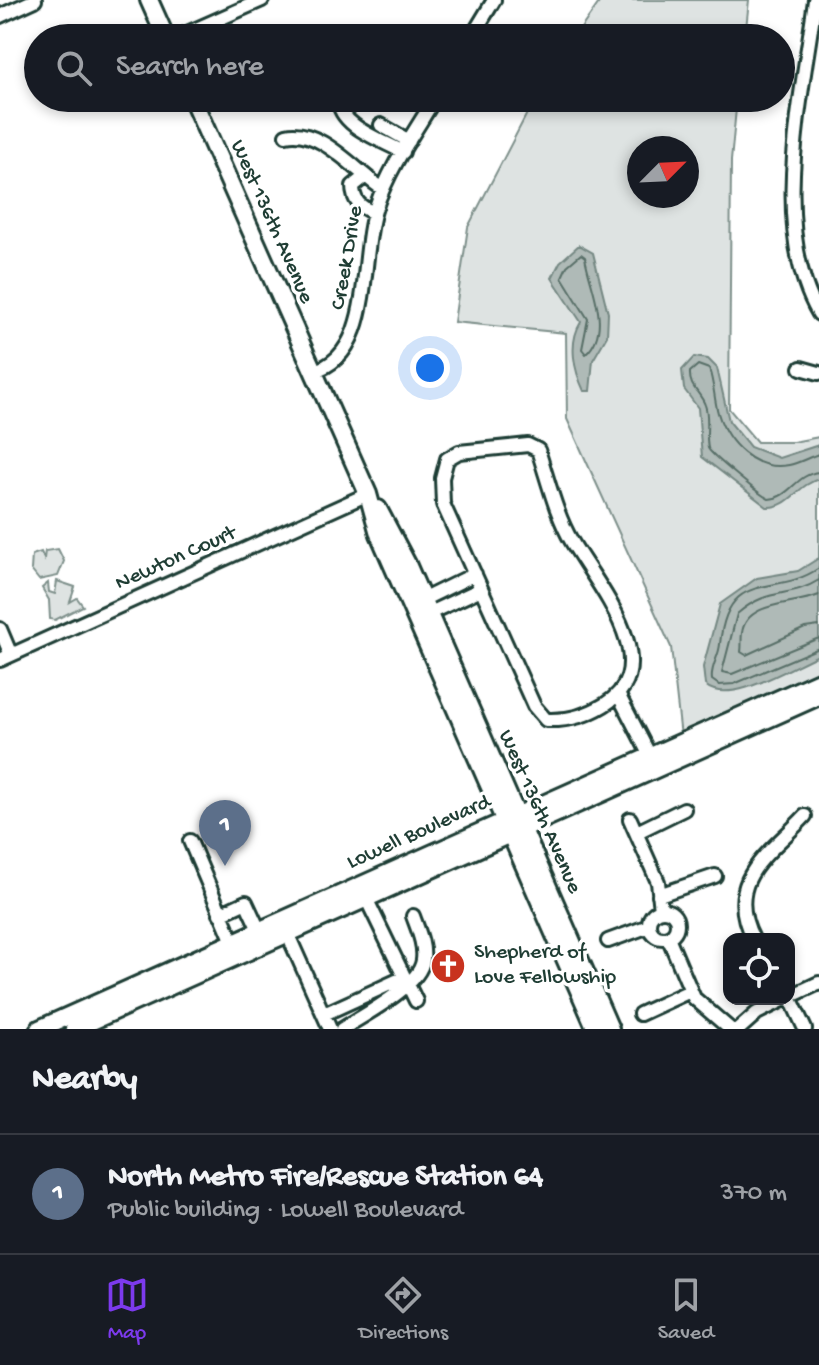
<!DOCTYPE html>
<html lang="en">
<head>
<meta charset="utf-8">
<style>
  :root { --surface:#171b24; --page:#20242c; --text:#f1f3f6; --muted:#9ea1a6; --line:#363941; --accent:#7c3aed }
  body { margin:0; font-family:"Gochi Hand",sans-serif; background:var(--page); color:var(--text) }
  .controls { position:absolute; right:24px; bottom:24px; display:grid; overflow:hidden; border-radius:16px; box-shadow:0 4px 12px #0003 }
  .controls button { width:72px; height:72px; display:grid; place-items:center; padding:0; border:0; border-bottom:2px solid var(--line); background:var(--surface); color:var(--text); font:40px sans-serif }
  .compass { position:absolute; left:627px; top:136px; width:72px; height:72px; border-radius:50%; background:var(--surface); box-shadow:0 4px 12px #0003; rotate:66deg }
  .you { position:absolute; left:430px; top:368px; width:28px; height:28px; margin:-20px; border:6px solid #fff; border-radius:50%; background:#1a73e8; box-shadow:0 0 0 12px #1a73e833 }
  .badge { display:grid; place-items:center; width:52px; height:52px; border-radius:50%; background:var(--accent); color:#fff; font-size:26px; font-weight:700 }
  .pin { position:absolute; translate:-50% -66px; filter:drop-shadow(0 2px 4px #0008) }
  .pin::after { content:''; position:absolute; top:42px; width:28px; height:24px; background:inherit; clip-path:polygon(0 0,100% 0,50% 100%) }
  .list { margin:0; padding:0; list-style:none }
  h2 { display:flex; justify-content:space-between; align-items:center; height:104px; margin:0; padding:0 32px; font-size:34px }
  h2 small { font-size:26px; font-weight:400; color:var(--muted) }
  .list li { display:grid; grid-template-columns:52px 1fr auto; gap:24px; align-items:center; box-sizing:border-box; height:120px; padding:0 32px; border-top:2px solid var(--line) }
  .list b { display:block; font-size:30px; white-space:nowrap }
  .list p { margin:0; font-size:26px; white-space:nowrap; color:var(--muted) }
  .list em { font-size:26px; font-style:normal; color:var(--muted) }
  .icon { flex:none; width:44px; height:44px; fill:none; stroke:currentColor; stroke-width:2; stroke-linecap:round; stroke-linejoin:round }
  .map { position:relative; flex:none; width:819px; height:1029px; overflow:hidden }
  .search { position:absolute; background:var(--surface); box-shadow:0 4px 12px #0003; left:24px; right:24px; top:24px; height:88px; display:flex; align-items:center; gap:20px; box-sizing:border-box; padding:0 28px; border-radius:44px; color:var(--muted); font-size:30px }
  .sheet { height:224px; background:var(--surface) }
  nav { display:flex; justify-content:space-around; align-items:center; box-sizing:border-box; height:112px; border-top:2px solid var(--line); background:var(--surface); font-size:22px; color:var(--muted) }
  nav a { display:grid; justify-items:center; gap:4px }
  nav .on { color:var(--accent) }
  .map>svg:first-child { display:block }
  .green { fill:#dee3e2; stroke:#7e908b; stroke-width:2; fill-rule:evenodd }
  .water { fill:#afbab7; stroke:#758883; stroke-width:2 }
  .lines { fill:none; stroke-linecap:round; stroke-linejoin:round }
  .shore { stroke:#596f68; stroke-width:2 }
  .minor-casing { stroke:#1f3d34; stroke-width:18 }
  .major-casing { stroke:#1f3d34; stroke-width:22 }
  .minor { stroke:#fff; stroke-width:12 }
  .major { stroke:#fff; stroke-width:16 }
  .labels { text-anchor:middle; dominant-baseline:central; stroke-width:7; stroke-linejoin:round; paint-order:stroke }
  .street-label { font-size:22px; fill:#1f3d34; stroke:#fff }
  .poi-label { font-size:22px; fill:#1f3d34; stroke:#fff; text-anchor:start }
</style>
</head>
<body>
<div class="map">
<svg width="819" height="1029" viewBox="0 0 819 1029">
  <rect width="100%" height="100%" fill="#fff"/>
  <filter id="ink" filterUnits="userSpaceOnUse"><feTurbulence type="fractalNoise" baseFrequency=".0125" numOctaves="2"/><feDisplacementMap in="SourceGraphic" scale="16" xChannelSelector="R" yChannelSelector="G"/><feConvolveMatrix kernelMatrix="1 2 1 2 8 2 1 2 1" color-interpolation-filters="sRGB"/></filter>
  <g filter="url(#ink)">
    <path class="green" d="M601,0H749L745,38H574Z
      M535,98H737L731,161L729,409L757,442H793L819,437V675L681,737L671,647L567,419L566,333L454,322L468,227ZM639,148H687V196H639Z
      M58,549L64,561L58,576L39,580L31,570L32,555L41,552L44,559L45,551Z
      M57,581L75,587L70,602L77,598L83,606L55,620L50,619L49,600L42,588L48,583L49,592L55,594Z"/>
    <path class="water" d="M579,245L593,253L608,313L607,336L593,360L590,391H584C574,370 568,343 581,322L552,278L560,262Z
      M694,357L708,359L717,368L729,421L750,447L779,458L819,445V479C797,485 790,508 767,507L702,457L698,408L684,389L682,370Z
      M819,558V655C792,666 730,707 705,685L703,667L720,604L757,578L798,571Z"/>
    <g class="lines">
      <path class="shore" d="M581,254L585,257C590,288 613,329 586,354L582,349L588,319L562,277L567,266Z
        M819,454C809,457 799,463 789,465C755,472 727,443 718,413C714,399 714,383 709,369L698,365L690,372C689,388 700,391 705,405C710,418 705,434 708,448C709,453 761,496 769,499C790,498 796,474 819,472
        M819,568C775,599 728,566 720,644C719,658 710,666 712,680L719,685L734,684L819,648
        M819,580C789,599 769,586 737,614L722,672L732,674L819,638
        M819,595C797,605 746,600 742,633C741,639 742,646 741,652L746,655L805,628L819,626"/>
      <g class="minor-casing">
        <path id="minor" d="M815,0C803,94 769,228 819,314
          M0,16L35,0
          M176,38L262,0
          M471,38L494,0
          M339,98C337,126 382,140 403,152
          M381,125L409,141
          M286,135C320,127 356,172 383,189
          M363,178L353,186C353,201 360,207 374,213
          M801,368L819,373
          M313,371C375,356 359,255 376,207C389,168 414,133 435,98
          M528,445L538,450C548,480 556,515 572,542C597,585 668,667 604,705C586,716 567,721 546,720L534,706L443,504L442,478L447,459L459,452Z
          M416,603L475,574
          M423,616L481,589
          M0,629L11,655
          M0,660L368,494
          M619,696L650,756
          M630,819L658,882L661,910
          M637,832L684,809
          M190,841L233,942
          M659,895L715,876
          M366,898L416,1001
          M649 924a14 14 0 1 1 28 0a14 14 0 1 1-28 0Z
          M220,914L246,902L259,930
          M284,926L330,1029
          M668,937L694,998L730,1029
          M753,939C722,879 771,853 805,816
          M608,941L649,926
          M789,995L805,1029
          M789,997L819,983
          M324,1014L403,978
          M640,1014L690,991
          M342,1029C364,1015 420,986 423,960C425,945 418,930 413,916
          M739,1029L757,1013L785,999"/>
      </g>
      <g class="major-casing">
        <path id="major" d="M149,0L166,38
          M192,98L368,494L379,534L596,1029
          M378,509L407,564L610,1029
          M39,1029L819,681
          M74,1029L819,696"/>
      </g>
      <use href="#minor" class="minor"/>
      <use href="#major" class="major"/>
    </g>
  </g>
  <defs>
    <g id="church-disc" transform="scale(1.8)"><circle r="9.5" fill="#c8321e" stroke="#fff"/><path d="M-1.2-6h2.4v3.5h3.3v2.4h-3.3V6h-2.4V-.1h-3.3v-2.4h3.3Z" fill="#fff"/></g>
  </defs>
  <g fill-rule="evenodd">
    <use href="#church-disc" x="448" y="966"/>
  </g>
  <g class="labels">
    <g class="street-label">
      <text transform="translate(271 222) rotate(66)">West 136th Avenue</text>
      <text transform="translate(348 258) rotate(-80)">Creek Drive</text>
      <text transform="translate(176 559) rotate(-24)">Newton Court</text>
      <text transform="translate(539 812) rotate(66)">West 136th Avenue</text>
      <text transform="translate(419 833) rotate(-24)">Lowell Boulevard</text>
    </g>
    <g class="poi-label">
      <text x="474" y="953">Shepherd of<tspan x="474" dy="25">Love Fellowship</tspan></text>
    </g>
  </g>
</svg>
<div class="controls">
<button><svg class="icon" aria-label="locate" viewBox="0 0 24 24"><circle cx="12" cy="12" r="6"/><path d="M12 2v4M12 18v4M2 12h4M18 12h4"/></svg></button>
</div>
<svg class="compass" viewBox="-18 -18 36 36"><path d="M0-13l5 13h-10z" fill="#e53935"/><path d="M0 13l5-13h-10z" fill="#9ea1a6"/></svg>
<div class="you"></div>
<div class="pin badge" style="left:225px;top:866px;background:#5c6f8a">1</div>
<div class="search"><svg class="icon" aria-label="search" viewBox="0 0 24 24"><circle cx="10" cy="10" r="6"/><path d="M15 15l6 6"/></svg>Search here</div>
</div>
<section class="sheet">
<h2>Nearby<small></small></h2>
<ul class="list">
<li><span class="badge" style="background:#5c6f8a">1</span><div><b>North Metro Fire/Rescue Station 64</b><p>Public building · Lowell Boulevard</p></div><em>370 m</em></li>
</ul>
</section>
<nav>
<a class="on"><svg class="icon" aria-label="map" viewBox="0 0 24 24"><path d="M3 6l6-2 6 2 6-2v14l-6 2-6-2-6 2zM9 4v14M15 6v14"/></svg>Map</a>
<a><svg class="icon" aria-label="directions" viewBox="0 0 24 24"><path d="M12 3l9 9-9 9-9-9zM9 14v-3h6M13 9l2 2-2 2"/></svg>Directions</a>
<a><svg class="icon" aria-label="saved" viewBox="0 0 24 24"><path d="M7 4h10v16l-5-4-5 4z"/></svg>Saved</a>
</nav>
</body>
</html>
